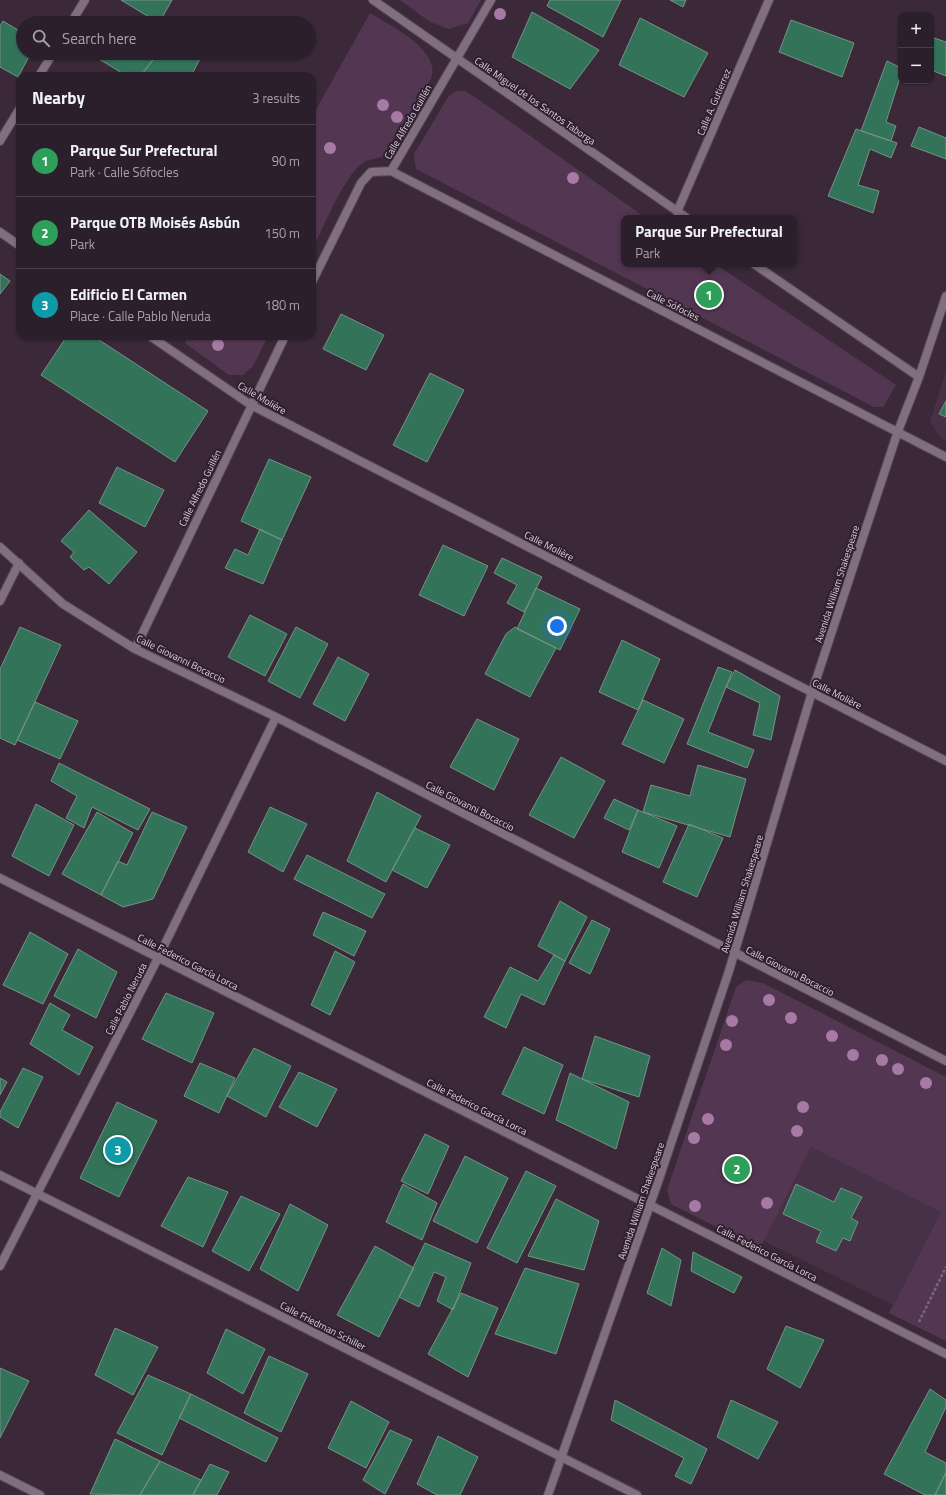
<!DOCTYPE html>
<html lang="en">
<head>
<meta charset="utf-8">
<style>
  :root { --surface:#2c1f2c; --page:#342734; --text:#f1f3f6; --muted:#a6a2a9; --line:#483d48; --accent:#b45309 }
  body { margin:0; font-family:"Titillium Web",sans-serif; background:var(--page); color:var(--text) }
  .controls { position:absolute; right:12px; top:12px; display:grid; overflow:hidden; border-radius:8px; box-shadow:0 1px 3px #0004 }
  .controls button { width:36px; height:36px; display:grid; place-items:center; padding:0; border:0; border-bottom:1px solid var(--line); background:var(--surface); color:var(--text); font:20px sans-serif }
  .you { position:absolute; left:557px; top:626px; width:14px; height:14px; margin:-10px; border:3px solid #fff; border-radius:50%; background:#1a73e8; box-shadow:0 0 0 6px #1a73e833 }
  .badge { display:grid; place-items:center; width:26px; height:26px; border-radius:50%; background:var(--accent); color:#fff; font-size:13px; font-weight:700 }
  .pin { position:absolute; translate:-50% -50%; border:2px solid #fff; box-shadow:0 1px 4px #0006 }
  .popup { position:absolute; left:621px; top:215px; width:176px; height:52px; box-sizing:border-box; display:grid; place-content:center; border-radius:8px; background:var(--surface); filter:drop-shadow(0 1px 3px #0005); font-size:13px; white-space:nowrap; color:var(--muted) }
  .popup b { font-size:15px; color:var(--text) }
  .popup::after { content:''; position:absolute; left:50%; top:100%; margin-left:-8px; border:8px solid transparent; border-top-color:var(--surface) }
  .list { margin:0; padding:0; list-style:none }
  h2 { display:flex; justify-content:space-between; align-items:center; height:52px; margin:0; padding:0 16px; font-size:17px }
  h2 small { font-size:13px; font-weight:400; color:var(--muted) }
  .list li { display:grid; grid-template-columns:26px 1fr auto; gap:12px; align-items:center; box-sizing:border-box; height:72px; padding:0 16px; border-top:1px solid var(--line) }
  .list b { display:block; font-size:15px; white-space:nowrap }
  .list p { margin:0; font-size:13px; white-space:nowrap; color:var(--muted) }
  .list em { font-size:13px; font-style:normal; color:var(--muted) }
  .icon { flex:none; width:22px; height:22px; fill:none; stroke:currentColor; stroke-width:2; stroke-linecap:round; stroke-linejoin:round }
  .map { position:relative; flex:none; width:946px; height:1495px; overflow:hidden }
  .search { position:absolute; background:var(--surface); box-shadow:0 1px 3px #0004; left:16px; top:16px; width:300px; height:44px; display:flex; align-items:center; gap:10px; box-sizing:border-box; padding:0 14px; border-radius:22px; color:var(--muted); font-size:15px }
  .panel { position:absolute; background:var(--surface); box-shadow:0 1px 3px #0004; left:16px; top:72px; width:300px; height:268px; border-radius:12px }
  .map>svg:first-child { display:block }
  .built { fill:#473146 }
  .green { fill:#533752 }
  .building { fill:#32735a; stroke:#769285 }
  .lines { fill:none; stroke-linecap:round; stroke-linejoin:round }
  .service-casing { stroke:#554755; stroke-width:10 }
  .minor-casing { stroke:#554755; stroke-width:10 }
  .path { stroke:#786977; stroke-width:2.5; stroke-dasharray:3 2; stroke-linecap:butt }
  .service { stroke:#826e81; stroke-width:8 }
  .minor { stroke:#826e81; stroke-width:8 }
  .tree { fill:#a67aa4 }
  .labels { text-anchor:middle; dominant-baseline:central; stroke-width:4; stroke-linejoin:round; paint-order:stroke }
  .street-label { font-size:10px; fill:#dbd0da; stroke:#302030 }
</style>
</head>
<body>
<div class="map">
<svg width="946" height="1495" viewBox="0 0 946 1495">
  <rect width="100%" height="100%" fill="#3b293a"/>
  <path class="built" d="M946,371V441L941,438L930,422Z
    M811,1147L941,1212L893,1305L764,1241Z"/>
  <path class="green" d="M400,0H481L468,23L449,29L430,22Z
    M370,13C389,25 428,43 432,67C433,70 432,75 431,79L382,157C377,158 371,159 366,161C346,170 323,229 312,250V117Z
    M456,91H465L475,97L646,218H624V264H715L896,385L883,407H874L416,169L414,154L448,97Z
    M189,336H268L253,366L243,375H229L185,343Z
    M746,980L763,983L946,1077V1341L889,1313L941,1212L811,1147L760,1249L671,1204L667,1190L736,987Z"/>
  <path class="building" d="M121,0H172L159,23Z
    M550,0H621L603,37L547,6Z
    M670,0H686L683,7Z
    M532,12L599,50L570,89L512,57Z
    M640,18L708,53L684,97L619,65Z
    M791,20L854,43L842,77L779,52Z
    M3,21L23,33V53H31L18,77L0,67V26Z
    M931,37L946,42V76L931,70Z
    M89,53H142L154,59L139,76H127Z
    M158,53H203L191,76H141Z
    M887,61L901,68V74L886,122L896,126L891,141L861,131Z
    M919,127L946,138V159L911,146Z
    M856,129L897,143L891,158L870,149L858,185L879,191L873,213L828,196Z
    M0,274L10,281L0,294Z
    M341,314L384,335L366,370L323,349Z
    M67,336H93L208,411L175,462L41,375Z
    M430,373L464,390L427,462L393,445Z
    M946,401V417L939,414Z
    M269,459L311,477L282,540L241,521Z
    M117,467L164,490L145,527L99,503Z
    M89,510L137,552L109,584L89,567L84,570L70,557L74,552L61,541Z
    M260,529L282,540L263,584L225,568L235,549L248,555Z
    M443,545L488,566L464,616L419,595Z
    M502,558L542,577L524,612L507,603L517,585L494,573Z
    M536,588L580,609L560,650L517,629Z
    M250,615L287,634L265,676L228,657Z
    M20,627L61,645L15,745L0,738V669Z
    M296,627L328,644L300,698L268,681Z
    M515,627L556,648L530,697L485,674L506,634Z
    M622,640L660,659L638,710L599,692Z
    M338,657L369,674L345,721L313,704Z
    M718,667L732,672L708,732L754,750L747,768L687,744Z
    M735,670L780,696L771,740L753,735L760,703L726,687Z
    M643,700L684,719L664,763L622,744Z
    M35,702L78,721L60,759L17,740Z
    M477,719L519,739L494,790L450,767Z
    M561,757L605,781L574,838L529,815Z
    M59,763L150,809L138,830L92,807L84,828L66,818L77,796L51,781Z
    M698,765L746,779L730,837L643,812L651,785L690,796Z
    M377,792L421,816L386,882L347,861Z
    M614,799L638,810L629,830L604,818Z
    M36,804L74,825L49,876L12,856Z
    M270,807L307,824L283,872L248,852Z
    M638,810L677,826L659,868L622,852Z
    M97,812L133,833L101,895L62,874Z
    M152,812L187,827L153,899L123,907L101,895L118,861L127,865Z
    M689,824L723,838L697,897L663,882Z
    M415,828L450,845L427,888L392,870Z
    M307,855L385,894L372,918L294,879Z
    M560,901L587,917L565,961L538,946Z
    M323,912L366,931L354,956L313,935Z
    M592,920L610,929L590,974L569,963Z
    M30,932L68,954L43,1004L3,985Z
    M78,949L117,972L96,1018L54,996Z
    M335,951L355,962L330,1015L311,1005Z
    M554,955L565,961L544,1005L521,994L506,1028L484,1017L510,967L538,981Z
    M166,993L214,1013L192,1063L142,1039Z
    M50,1003L70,1015L62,1030L93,1047L79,1075L30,1044Z
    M595,1036L650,1056L639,1097L582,1079Z
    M524,1047L563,1065L544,1114L502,1094Z
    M254,1048L291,1066L266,1117L227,1096Z
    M200,1063L235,1078L219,1113L184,1096Z
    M23,1068L43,1077L18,1128L0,1117V1112Z
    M299,1072L337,1089L317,1127L279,1107Z
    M570,1073L629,1102L616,1149L556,1120Z
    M0,1078L7,1082L0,1095Z
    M117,1102L157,1121L119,1197L80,1178Z
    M425,1134L449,1146L428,1194L401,1181Z
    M465,1156L508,1178L477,1243L433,1221Z
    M526,1171L556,1186L517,1263L487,1248Z
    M188,1177L228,1192L203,1247L161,1226Z
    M403,1184L437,1203L422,1240L386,1222Z
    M796,1184L834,1202L841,1188L862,1197L851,1218L858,1222L850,1241L843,1238L836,1251L816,1242L821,1231L783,1214Z
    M241,1196L280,1214L249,1271L212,1251Z
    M556,1199L599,1221L584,1270L528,1256Z
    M290,1204L328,1225L298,1291L260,1269Z
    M425,1243L471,1263L453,1310L437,1301L446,1277L434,1272L419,1307L399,1297Z
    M375,1246L414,1268L379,1337L337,1315Z
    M662,1248L681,1260L671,1306L647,1293Z
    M693,1252L742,1277L734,1293L691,1271Z
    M525,1268L579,1284L556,1354L495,1334Z
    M461,1293L498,1308L468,1377L428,1354Z
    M786,1326L824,1340L800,1388L767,1369Z
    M115,1328L158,1347L133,1395L95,1375Z
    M226,1329L265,1349L243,1394L207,1373Z
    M269,1356L308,1374L281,1432L244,1413Z
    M0,1368L29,1381L0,1438Z
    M148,1375L191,1394L162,1455L117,1433Z
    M930,1389L946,1400V1407L925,1452L946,1463V1472L935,1495H925L884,1474Z
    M191,1394L278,1438L266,1462L179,1418Z
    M615,1400L707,1449L691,1484L675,1476L684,1458L611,1420Z
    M731,1400L778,1422L758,1459L717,1437Z
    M351,1401L389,1422L366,1468L328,1448Z
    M390,1430L412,1440L385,1494L363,1480Z
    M438,1436L478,1457L460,1495H437L417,1484Z
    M115,1439L160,1461L140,1495L90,1494Z
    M160,1461L201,1480L193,1495H140Z
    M210,1464L229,1472L217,1495H193Z
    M946,1473V1495H935Z"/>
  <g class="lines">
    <g class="service-casing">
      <path id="service" d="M71,23L85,0
        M39,76L53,53
        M0,141L20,108"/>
    </g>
    <g class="minor-casing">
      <path id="minor" d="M373,0L687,218
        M391,171L946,457
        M677,212L769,0
        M0,232L20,246
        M754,264L919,377
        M312,282L361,183L371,172L391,171L491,0
        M150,336L251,405L946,761
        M0,547L63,604L135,649L276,717L946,1061
        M0,601L19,563
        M135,649L285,336
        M0,878L946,1354
        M0,1175L637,1495
        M0,1266L158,958L276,717
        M0,1475L40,1495
        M548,1495L657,1185L729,971L812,692L898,431L919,377L946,296"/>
    </g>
    <path class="path" d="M919,1322L946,1267"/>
    <use href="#service" class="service"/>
    <use href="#minor" class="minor"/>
  </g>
  <g class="tree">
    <circle cx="500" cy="14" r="6"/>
    <circle cx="383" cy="105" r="6"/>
    <circle cx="397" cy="117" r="6"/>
    <circle cx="330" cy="148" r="6"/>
    <circle cx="573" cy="178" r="6"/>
    <circle cx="218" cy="345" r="6"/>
    <circle cx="769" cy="1000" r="6"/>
    <circle cx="791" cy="1018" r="6"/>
    <circle cx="732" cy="1021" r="6"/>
    <circle cx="832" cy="1036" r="6"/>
    <circle cx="726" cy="1045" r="6"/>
    <circle cx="853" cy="1055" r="6"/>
    <circle cx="882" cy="1060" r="6"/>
    <circle cx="898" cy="1069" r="6"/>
    <circle cx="926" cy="1083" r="6"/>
    <circle cx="803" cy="1107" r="6"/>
    <circle cx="708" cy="1119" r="6"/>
    <circle cx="797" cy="1131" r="6"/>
    <circle cx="694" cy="1138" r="6"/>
    <circle cx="767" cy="1203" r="6"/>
    <circle cx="695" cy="1206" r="6"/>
  </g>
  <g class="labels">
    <g class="street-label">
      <text transform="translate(535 101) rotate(35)">Calle Miguel de los Santos Taborga</text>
      <text transform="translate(714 102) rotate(-67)">Calle A. Gutierrez</text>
      <text transform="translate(408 122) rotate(-60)">Calle Alfredo Guillén</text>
      <text transform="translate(673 305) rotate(27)">Calle Sófocles</text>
      <text transform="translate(262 398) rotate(30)">Calle Molière</text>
      <text transform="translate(200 488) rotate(-64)">Calle Alfredo Guillén</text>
      <text transform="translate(549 546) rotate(27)">Calle Molière</text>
      <text transform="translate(837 584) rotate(-72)">Avenida William Shakespeare</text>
      <text transform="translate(181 659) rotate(26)">Calle Giovanni Bocaccio</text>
      <text transform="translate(837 694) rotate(27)">Calle Molière</text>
      <text transform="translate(470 806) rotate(27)">Calle Giovanni Bocaccio</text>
      <text transform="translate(742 894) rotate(-73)">Avenida William Shakespeare</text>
      <text transform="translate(188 962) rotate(27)">Calle Federico García Lorca</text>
      <text transform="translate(790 971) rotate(27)">Calle Giovanni Bocaccio</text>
      <text transform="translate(126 999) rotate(-63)">Calle Pablo Neruda</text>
      <text transform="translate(477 1107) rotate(27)">Calle Federico García Lorca</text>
      <text transform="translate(641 1201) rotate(-71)">Avenida William Shakespeare</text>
      <text transform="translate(767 1253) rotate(27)">Calle Federico García Lorca</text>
      <text transform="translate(323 1326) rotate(27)">Calle Friedman Schiller</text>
    </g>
  </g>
</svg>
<div class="controls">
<button>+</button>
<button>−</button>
</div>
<div class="you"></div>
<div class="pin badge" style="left:709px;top:295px;background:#2e9e5b">1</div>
<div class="popup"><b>Parque Sur Prefectural</b>Park</div>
<div class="pin badge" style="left:737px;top:1169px;background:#2e9e5b">2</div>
<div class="pin badge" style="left:118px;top:1150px;background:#0f9aa8">3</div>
<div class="search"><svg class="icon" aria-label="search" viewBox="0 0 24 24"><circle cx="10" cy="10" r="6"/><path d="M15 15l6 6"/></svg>Search here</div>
<section class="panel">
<h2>Nearby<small>3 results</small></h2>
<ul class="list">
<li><span class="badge" style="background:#2e9e5b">1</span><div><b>Parque Sur Prefectural</b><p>Park · Calle Sófocles</p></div><em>90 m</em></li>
<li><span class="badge" style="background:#2e9e5b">2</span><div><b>Parque OTB Moisés Asbún</b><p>Park</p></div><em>150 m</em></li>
<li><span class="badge" style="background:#0f9aa8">3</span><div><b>Edificio El Carmen</b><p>Place · Calle Pablo Neruda</p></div><em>180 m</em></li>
</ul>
</section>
</div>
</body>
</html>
